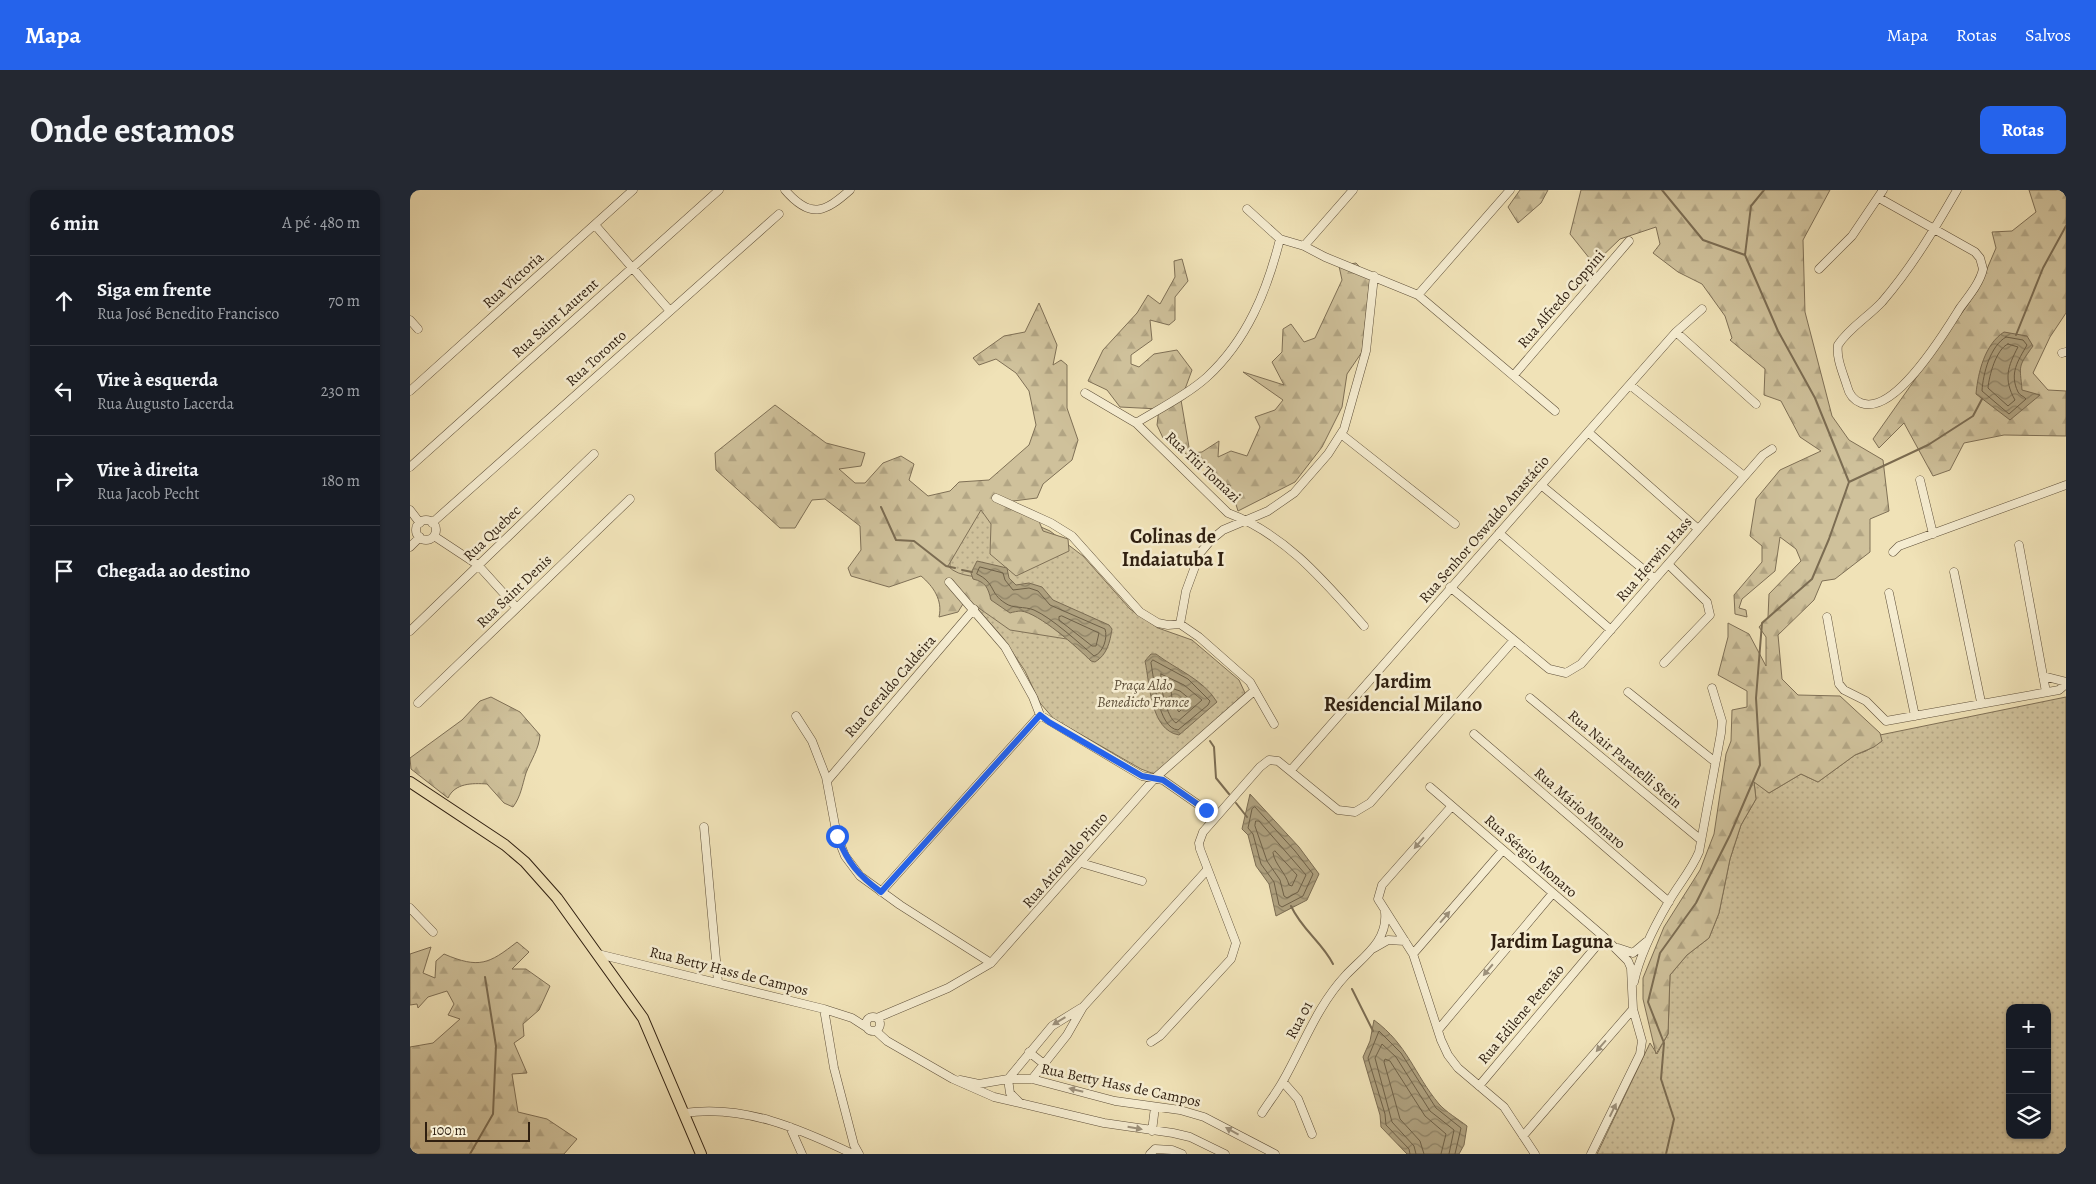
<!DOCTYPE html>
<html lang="pt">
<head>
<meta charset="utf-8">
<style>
  :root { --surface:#171b24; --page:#242831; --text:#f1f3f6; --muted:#9ea1a6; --line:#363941; --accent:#2563eb }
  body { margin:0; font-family:Alegreya,serif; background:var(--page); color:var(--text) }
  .controls { position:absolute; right:15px; bottom:15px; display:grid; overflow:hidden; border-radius:10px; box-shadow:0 1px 4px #0004 }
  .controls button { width:45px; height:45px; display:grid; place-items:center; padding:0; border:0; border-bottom:1px solid var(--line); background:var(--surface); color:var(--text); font:25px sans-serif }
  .scale { position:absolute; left:15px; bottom:12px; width:105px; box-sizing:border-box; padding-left:5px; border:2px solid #2f1f10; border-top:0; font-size:14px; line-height:18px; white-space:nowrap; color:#2f1f10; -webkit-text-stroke:4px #f5ecd0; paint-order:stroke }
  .stop { position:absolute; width:15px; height:15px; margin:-11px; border:4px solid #2563eb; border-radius:50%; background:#fff }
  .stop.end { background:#2563eb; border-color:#fff; box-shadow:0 1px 5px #0008 }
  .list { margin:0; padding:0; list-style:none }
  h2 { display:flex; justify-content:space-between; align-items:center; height:65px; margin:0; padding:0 20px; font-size:21px }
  h2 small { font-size:16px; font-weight:400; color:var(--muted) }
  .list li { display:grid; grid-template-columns:32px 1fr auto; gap:15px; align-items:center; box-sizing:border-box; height:90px; padding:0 20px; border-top:1px solid var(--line) }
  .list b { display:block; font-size:19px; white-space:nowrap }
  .list p { margin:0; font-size:16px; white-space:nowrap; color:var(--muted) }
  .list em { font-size:16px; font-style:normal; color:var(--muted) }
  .icon { flex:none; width:28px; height:28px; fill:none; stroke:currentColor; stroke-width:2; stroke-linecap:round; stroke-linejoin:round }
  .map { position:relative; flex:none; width:1656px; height:964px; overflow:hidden; border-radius:10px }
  header { display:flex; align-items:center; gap:30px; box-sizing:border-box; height:70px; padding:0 25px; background:var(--accent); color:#fff }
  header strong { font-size:24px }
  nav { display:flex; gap:28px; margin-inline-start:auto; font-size:18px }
  .intro { display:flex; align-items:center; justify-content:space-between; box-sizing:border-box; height:120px; padding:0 30px }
  h1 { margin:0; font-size:35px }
  .button { padding:12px 22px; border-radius:10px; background:var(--accent); color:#fff; font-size:18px; font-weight:700 }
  main { display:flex; gap:30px; padding:0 30px }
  aside { flex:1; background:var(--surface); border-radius:10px; box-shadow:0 1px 4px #0004 }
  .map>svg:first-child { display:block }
  .grass { fill:url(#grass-dots); stroke:#7f7056; fill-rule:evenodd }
  .forest { fill:url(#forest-firs); stroke:#7f7056 }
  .water { fill:url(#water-waves); stroke:#7b6c52 }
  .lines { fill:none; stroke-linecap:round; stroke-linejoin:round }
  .shore { stroke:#6e6047; stroke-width:1 }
  .stream { stroke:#7b6c52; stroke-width:2 }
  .minor-casing { stroke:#5f503a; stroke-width:9 }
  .major-casing { stroke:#2f1f10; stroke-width:12 }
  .minor { stroke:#f5ecd0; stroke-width:8 }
  .major { stroke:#f0e2b7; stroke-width:10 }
  .oneway { fill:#9c907a }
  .route { stroke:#2563eb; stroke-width:6 }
  .labels { text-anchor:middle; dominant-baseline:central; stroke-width:5; stroke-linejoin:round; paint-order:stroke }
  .street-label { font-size:15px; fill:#2f1f10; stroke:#f5ecd0 }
  .park-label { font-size:15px; font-style:italic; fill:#5f503a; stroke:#f5ecd0 }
  .district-label { font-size:20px; font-weight:bold; fill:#2f1f10; stroke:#f5ecd0 }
</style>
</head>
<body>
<header>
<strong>Mapa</strong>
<nav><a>Mapa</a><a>Rotas</a><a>Salvos</a></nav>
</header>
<div class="intro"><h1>Onde estamos</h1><a class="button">Rotas</a></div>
<main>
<aside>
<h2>6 min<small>A pé · 480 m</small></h2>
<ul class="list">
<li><svg class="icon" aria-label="ahead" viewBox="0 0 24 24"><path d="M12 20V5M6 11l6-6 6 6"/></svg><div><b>Siga em frente</b><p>Rua José Benedito Francisco</p></div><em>70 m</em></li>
<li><svg class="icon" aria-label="left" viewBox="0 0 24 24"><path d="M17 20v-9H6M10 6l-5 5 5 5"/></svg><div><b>Vire à esquerda</b><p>Rua Augusto Lacerda</p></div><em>230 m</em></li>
<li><svg class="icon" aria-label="right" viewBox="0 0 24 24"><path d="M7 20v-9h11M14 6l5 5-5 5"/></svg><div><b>Vire à direita</b><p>Rua Jacob Pecht</p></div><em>180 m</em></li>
<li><svg class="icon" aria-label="arrive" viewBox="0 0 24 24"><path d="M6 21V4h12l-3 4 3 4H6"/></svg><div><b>Chegada ao destino</b></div></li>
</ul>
</aside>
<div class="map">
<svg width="1656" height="964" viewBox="0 0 1656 964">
  <defs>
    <pattern id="grass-dots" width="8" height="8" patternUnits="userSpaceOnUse" patternTransform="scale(1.25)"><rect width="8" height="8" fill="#cfc19b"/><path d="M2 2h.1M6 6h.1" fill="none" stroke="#b2a584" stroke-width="1.8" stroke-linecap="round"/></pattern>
    <pattern id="forest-firs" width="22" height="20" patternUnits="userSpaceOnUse" patternTransform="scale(1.25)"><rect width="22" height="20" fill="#cfc19b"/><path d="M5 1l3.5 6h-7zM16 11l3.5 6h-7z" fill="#b2a584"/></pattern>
    <pattern id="water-waves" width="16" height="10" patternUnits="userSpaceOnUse" patternTransform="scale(1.25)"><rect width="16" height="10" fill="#aea07e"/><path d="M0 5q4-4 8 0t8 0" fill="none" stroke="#8e8266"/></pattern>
  </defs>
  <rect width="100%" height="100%" fill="#f0e2b7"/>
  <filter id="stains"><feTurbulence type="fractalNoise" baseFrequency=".004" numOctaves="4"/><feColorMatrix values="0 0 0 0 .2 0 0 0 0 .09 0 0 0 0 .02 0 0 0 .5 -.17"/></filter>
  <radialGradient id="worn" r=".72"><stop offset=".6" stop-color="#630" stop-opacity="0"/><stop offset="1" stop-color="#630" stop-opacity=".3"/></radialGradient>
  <path class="grass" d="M565,308L640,341L673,366L720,419L748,438L782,450L829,490L835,503L747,585L731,579L644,529L630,513L615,481L593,448L540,387V368Z
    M1656,507V964H1187L1240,853L1247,864L1258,844L1260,785L1277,765L1299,748L1309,723L1320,669L1331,635L1346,609L1344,591L1359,603L1391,584L1408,592L1445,565L1456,561L1472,551L1470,545ZM1600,818H1637V945H1600Z"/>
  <path class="forest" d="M1110,0H1138L1131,13L1108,33L1098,17Z
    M1171,0H1420L1393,50L1395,122L1422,226L1439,250L1473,270L1479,321L1460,329V362L1425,389L1412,391L1404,410L1368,445L1372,489L1388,505L1430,506L1470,543L1472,551L1464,557L1445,565L1408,592L1391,584L1359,603L1344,592L1346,609L1331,635L1320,669L1309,723L1299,748L1277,765L1260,785L1258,844L1246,864L1233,809V788L1254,737L1290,680L1304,644L1316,564L1321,551L1322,520L1337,517V501L1308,485L1318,447V433L1339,444L1356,476V447L1349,437L1358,427L1359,404L1391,371L1386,359L1370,347L1365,381L1332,409L1329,418L1336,420L1337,427L1325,424L1324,405L1352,372V356L1340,346L1346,309L1370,280L1411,261L1390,247L1371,211L1354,205L1355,179L1320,150L1322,148L1315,126L1292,94L1268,82L1243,63L1250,54L1246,37L1210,49L1184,74L1160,44Z
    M1619,0H1656V123L1640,147L1623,183L1638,200L1656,201V246L1594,245L1554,253L1540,280L1523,286L1494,233L1469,258L1463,249L1568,100L1586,58L1582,42L1602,41L1626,22Z
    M772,69L778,91L765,107V130L759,135L740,130L742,150L721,165V174L729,177L744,164L767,160L782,180L771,210L780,263L792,262L809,251L808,267L821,261L837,266L850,237L845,227L865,220L873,210L833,182L874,195L862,172L872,162L873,139L881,134L894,152L905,148L932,90L929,76L946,73L960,88L952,162L937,184L932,217L912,257L885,292L828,321L820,295L799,290L795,277L753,248L747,235L749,219L710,217L697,200L678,191L693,160L727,123L738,105L750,114L765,87L764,71Z
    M629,113L647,155L643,175L651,170L657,175V218L668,250L662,270L633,294L627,308L603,311L597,317L626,324L633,341L658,349L659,361L606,386L580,364L581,334L571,320L538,376C550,389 569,384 584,392C613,407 638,429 663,450L600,440L556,409L548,422L529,427C533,410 523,396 511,386L479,397L441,386L438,378L451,360L450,336L415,309L402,310L385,338H370L306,280L305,263L365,215L416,253L455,263L451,276L429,279L445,293H455L473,273L491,266L504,274L499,290L518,306L540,301L549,292L579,290L619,255L626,235L619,201L606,183L586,169L569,175L563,168L594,146L615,142Z
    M81,507L110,522L130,545C129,559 121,570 116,583C112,596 111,606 103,617L94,613L77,594C62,593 45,593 38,608L1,579L0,568L52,530L70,511Z
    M107,752L119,762L102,779H116L140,796L129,820L113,834L114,846L104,853L117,883L102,884L108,922L137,929L167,949L154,964H0V857L23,853L50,829L38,825L44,814L37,801L18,807L8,818L7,814L0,815V764L21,757L13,783L25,788L26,771L34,764C69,779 79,774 107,752Z"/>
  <path class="water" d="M1594,142L1617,146L1623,156C1607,178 1610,175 1612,200L1630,205L1600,230L1566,204C1568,182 1575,154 1594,142Z
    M567,371L597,378L599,388L606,395L619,393L632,397L643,410L699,435L702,439C700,452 697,465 685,472L681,471C668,458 629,423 611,421C608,421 603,422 600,423L581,410C578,398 576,392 563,389L561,383Z
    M741,464H746C767,480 793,489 807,512L769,545C740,540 740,494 735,471Z
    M840,604L889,657L909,684L897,710L866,726L859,694L846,676L838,645L832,639Z
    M964,830C998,855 1004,884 1029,914C1036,922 1048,929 1057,936L1054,955L1049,964H997L971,937L970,925L953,867L960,851Z"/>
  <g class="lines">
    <path class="shore" d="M1596,147L1613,150L1617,155C1608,171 1599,183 1608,202C1610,206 1614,206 1616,209L1599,224L1572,201C1573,184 1580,156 1596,147Z
      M1598,154L1608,157C1598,176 1593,189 1605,210L1598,216L1578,198C1579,186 1586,159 1598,154Z
      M570,377L593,383L595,390L603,400L619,398L628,401L640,415L695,439C698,448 693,463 684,466C669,453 642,428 624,420C614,416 603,419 595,413C579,403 586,393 567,384Z
      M652,426L689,443L686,456H682L649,430V427Z
      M743,470L778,489L800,511L798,515L768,540C748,538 744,489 741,473Z
      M751,484L774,495L792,510L766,533C757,528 749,494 751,484Z
      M761,498L770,501L781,510L769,522L763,514Z
      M845,617L885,661L903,684L893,706L872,717L869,715L864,692L851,674L843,644L838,638L842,619Z
      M846,631H849L896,685L888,702L877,708L874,706L870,690L857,671L845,636Z
      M865,661L887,685L882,696L879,695C876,683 865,675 863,663Z
      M1000,964L999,959L976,935L975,924L958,868L969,841L991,863L1026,918L1051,938L1045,964
      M1006,964L1004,956L982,932L965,868L972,854L986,867L1020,921L1044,940L1039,964
      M1014,964L1010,951L990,929L974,872L975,869L980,871L1015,926L1036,944L1031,964"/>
    <path class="stream" d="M1252,0L1293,50L1335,65
      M1354,0L1341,16L1335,65L1368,141L1405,208L1439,292
      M1606,145L1633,78L1656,36
      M471,317L486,350L504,351L536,376L545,378
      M552,380L562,382
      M800,551L804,557L806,588L819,604
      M826,613L837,627
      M881,716C892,740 912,752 923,774
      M942,799L963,841
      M60,964L83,924L86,856L75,787
      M1256,964L1264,929L1251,889L1254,853L1238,812L1250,763L1286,713L1320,645L1350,575L1346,508L1352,433L1402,389L1419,349L1439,292L1518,255L1563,226L1572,209"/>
    <g class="minor-casing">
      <path id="minor" d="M375,0C401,30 415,22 440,0
        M1469,8L1565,62L1570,68L1573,79C1570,93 1558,107 1550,118C1535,142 1485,226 1451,213C1443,210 1439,204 1437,196C1433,183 1426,168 1428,155C1439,138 1458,127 1472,112C1502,77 1524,40 1547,0
        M837,19L870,49L894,56L915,67L1008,105L1145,221
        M185,35L260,121
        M894,56L943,0
        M1409,79L1442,46L1473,0
        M1008,105L1100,0
        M0,130L8,139
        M1266,142L1346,214
        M1652,163L1656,162
        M1104,185L1219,51
        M1220,195L1334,286
        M0,201L223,0
        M675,203L726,233L818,323C875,344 914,391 954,436
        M726,233C749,219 777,205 797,187C837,150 857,101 870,49
        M1178,242L1288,339
        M931,244L1045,334
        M0,277L309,0
        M1510,290L1523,344
        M1131,295L1245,389
        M586,308L641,333L662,346L730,422L748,433L758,435L770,434L789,447L840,492L864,534
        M0,320L10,333
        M6 340a10 10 0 1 1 20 0a10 10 0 1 1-20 0Z
        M22,333L369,24
        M1089,343L1201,440
        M24,346L68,375L106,417
        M1609,355L1636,502
        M0,357L10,347
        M1483,362L1489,356L1656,295
        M1544,382L1571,512
        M539,392L595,457L623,507L630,525L732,586L753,590L796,620
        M1040,397L1139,479L1156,483L1171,474L1353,265L1362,259
        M1479,403L1505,526
        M1417,427L1429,494L1434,500L1456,511L1476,531L1649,500L1656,494
        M770,434L776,401L790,363L801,350L813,340L858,321L884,303L918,264L934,239L956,161L964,86
        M0,441L184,264
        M1254,473L1300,425L1297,412L1258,374
        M1633,486L1656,492
        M1218,502L1304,571
        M1120,508L1291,650
        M8,513L220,309
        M386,526L402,551L416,587L427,646L435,666L450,686L490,715L581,773
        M1064,544L1259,712
        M881,580L1266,142L1292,119
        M417,591L564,419
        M1020,597L1194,747L1218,771L1221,778L1223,819L1232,851L1230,864L1181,964
        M1041,617L972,695L968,709L1003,764L1031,850L1038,865L1048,878L1094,917L1125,964
        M294,637L308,792
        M671,673L732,691
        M471,702L630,525
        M0,718L23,742
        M964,758L978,750L995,751
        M1208,758L1223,763L1236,752
        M188,764L414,819L442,828L456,837
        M1003,764L1093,660
        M1224,792C1230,764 1244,737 1258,713C1268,695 1281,681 1289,662L1311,543L1312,531L1302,498
        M414,819L424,878L444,955L449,964
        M456 834a7 7 0 1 1 14 0a7 7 0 1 1-14 0Z
        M467,828L538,798L581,773L745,588L844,501
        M1028,840L1143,703
        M466,841L477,851L543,889L584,907L694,933L763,943L780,947L815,964
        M741,852L750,846L821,769L826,753L790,659L789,653L793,642L850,577L859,570L868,571L928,620L945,622L960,613L1104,450
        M619,862L634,874
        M622,889L657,845L673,817L797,680
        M550,890L569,894L598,889H622L705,911L770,920L794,927L865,964
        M873,892L888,909L902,944
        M1069,896L1194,747
        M610,913L600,903L598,889L642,836L671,818
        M274,923C334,914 390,939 443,964
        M852,923C859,912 867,902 873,891C894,854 907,816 936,785C954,766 978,751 975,722
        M380,937L392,964
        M742,941L745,917
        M1113,946L1223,819
        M740,964L745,959L762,960L772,964"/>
    </g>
    <g class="major-casing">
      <path id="major" d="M0,592L95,655L115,672L147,708L233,828L291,964"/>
    </g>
    <use href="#minor" class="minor"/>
    <use href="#major" class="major"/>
  </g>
  <defs><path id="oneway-solid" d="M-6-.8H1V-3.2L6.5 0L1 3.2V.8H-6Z" transform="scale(1.25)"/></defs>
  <g class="oneway">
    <use href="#oneway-solid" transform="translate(1009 653) rotate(131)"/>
    <use href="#oneway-solid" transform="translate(1035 727) rotate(-49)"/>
    <use href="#oneway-solid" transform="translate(1078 780) rotate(130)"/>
    <use href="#oneway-solid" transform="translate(649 831) rotate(149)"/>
    <use href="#oneway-solid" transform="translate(1191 856) rotate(131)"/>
    <use href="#oneway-solid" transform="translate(666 900) rotate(-166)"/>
    <use href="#oneway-solid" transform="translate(1203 920) rotate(-64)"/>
    <use href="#oneway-solid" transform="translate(725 938) rotate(10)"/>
    <use href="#oneway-solid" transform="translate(822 941) rotate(-151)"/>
  </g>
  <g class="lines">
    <path class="route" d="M427,646C438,673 448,685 471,702L630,525L639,532L732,586L753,590L796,620"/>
  </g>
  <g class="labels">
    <g class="street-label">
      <text transform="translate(103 90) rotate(-42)">Rua Victoria</text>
      <text transform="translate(1151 109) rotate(-49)">Rua Alfredo Coppini</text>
      <text transform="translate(145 128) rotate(-42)">Rua Saint Laurent</text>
      <text transform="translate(186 168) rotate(-42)">Rua Toronto</text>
      <text transform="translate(793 277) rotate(43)">Rua Titi Tomazi</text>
      <text transform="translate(1074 339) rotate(-49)">Rua Senhor Oswaldo Anastácio</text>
      <text transform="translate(82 343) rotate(-44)">Rua Quebec</text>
      <text transform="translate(1244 369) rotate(-49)">Rua Herwin Hass</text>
      <text transform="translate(104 401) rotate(-44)">Rua Saint Denis</text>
      <text transform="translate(480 496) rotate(-49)">Rua Geraldo Caldeira</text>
      <text transform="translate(1215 569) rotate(40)">Rua Nair Paratelli Stein</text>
      <text transform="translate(1170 618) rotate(41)">Rua Mário Monaro</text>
      <text transform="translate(1121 666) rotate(41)">Rua Sérgio Monaro</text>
      <text transform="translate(655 670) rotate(-49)">Rua Ariovaldo Pinto</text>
      <text transform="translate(319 781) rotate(14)">Rua Betty Hass de Campos</text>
      <text transform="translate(1111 824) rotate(-50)">Rua Edilene Petenão</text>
      <text transform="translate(889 830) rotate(-62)">Rua 01</text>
      <text transform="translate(711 895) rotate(12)">Rua Betty Hass de Campos</text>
    </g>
    <g class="park-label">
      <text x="733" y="495">Praça Aldo<tspan x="733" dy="17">Benedicto France</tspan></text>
    </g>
    <g class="district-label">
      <text x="763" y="346">Colinas de<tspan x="763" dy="23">Indaiatuba I</tspan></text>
      <text x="993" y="491">Jardim<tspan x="993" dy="23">Residencial Milano</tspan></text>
      <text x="1142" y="751">Jardim Laguna</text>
    </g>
  </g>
  <rect width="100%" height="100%" filter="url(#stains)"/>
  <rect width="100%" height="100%" fill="url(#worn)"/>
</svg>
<div class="controls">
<button>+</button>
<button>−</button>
<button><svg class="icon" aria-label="layers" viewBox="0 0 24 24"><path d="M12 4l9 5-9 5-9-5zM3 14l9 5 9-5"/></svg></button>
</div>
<div class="scale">100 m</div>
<div class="stop" style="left:427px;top:646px"></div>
<div class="stop end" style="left:796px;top:620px"></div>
</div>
</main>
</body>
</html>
